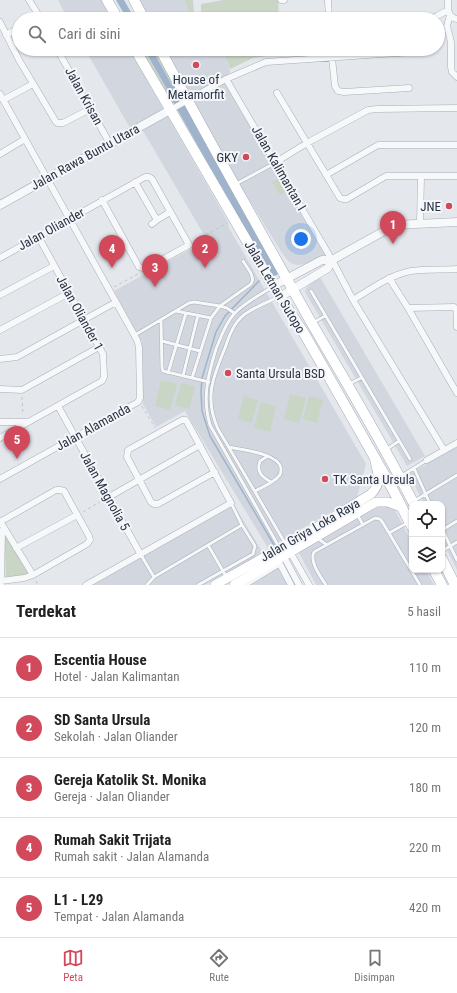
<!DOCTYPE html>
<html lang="id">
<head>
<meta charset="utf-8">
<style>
  :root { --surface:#fff; --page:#f2f2f2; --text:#222; --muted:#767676; --line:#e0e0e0; --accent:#d1495b }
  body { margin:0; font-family:"Roboto Condensed",sans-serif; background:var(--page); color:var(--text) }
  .controls { position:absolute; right:12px; bottom:12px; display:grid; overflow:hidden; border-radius:8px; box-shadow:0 1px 3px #0004 }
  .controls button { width:36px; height:36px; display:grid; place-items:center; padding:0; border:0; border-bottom:1px solid var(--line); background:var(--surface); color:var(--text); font:20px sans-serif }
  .you { position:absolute; left:301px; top:239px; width:14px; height:14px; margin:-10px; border:3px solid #fff; border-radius:50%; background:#1a73e8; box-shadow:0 0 0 6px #1a73e833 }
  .badge { display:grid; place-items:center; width:26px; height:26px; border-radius:50%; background:var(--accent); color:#fff; font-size:13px; font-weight:700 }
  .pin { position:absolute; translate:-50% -33px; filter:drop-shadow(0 1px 2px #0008) }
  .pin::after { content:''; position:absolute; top:21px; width:14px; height:12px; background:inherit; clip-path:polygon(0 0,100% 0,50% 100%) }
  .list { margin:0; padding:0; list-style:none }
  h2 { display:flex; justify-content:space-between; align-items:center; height:52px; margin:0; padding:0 16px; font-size:17px }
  h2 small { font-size:13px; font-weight:400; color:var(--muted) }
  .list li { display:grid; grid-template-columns:26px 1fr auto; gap:12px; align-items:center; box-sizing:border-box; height:60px; padding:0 16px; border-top:1px solid var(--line) }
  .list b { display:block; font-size:15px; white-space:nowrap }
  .list p { margin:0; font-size:13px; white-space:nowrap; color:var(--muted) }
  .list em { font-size:13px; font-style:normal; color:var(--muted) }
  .icon { flex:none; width:22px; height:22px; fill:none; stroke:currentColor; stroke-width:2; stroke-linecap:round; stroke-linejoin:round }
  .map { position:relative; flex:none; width:457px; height:585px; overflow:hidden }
  .search { position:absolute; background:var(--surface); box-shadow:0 1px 3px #0004; left:12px; right:12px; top:12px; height:44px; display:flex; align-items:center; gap:10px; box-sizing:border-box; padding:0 14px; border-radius:22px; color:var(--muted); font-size:15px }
  .sheet { height:352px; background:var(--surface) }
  nav { display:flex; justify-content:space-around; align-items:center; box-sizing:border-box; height:56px; border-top:1px solid var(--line); background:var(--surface); font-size:11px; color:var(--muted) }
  nav a { display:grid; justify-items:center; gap:2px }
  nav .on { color:var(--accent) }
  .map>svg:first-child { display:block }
  .built { fill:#d2d6de }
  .green { fill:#c9d6c5 }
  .water { fill:#9fb4cc }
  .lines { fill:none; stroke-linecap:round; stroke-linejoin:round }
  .stream { stroke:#9fb4cc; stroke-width:1.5 }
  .river { stroke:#9fb4cc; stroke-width:10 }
  .service-casing { stroke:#a9aeb7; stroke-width:4 }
  .minor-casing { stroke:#a9aeb7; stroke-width:7 }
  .tertiary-casing { stroke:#a9aeb7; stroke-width:9 }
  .secondary-casing { stroke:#a9aeb7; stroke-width:10 }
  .primary-casing { stroke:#a3abb8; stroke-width:11 }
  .path { stroke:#c2c5cb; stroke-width:1; stroke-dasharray:3 3; stroke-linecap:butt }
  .service { stroke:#f7f8fa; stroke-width:3 }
  .minor { stroke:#f7f8fa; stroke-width:6 }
  .tertiary { stroke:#f7f8fa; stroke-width:8 }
  .secondary { stroke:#fff; stroke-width:9 }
  .primary { stroke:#fff; stroke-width:10 }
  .poi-dot { fill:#d1495b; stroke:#f4f6f9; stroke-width:1.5 }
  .labels { text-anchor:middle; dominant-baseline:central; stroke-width:4; stroke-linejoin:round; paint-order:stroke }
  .poi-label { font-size:13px; fill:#2b3445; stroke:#f4f6f9; text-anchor:end }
  .street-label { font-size:13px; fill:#2b3445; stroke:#f4f6f9 }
</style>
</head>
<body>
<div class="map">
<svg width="457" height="585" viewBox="0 0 457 585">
  <rect width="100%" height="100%" fill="#e4e7ec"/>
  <path class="built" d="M58,0H101L112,19H68Z
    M137,0H184L192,19H147Z
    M85,49H129L228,222L229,228L366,464L357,497L268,548L185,411L156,427L143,404L142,342L114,291L207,240L139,124L130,128Z
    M164,49H223L224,50L230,71L227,87L325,255L305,264L297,265L290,263L282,253L238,182Z
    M320,277L425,456L407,466L305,292L306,288L312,282Z
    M457,446V570L442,540V504H424L409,474Z
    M234,505L263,553L205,585H91Z
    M382,505L394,508L412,543V570H426L434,585H316L297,549Z
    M280,561L293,585H239Z"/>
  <path class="green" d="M184,0H193L194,16L201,15V4L223,0H278L279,19H192Z
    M139,49H144L173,100L178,97L152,49H155L182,97L181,100L177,103H169Z
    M223,49H280V54L253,58L230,69Z
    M280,178L288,191L280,195L272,182Z
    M161,380L177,384L170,410L155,406Z
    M181,383L195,386L189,409L175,405Z
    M290,394L306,398L299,423L284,419Z
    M244,396L258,400L252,423L238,419Z
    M309,396L323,400L317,423L303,419Z
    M261,402L276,406L270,432L254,428Z
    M4,531L30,575L6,578Z"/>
  <path class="water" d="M116,0H124L135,19H127Z
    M144,49H152L179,98L173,100Z"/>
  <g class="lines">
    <path class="stream" d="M259,281L225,316L216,332L202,378L201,392L202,411L210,436L274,545
      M289,572L295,585"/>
    <path class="river" d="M171,88L274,271"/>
    <g class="service-casing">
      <path id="service" d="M236,184L275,163
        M272,287C260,295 244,303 234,314C225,324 221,337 216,349C208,375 202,398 210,425L279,547
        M311,291L410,459
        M279,297C267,302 255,307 245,314C234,322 229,336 225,348C213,377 204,398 218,429L285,543
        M176,311L211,318L192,378
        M211,318L220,306L227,308L234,313
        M161,320L162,368L163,371L209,382
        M314,322L325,316
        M135,335L189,303L194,302L220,306L251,284C256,277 247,268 243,261
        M162,341L200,351
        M168,373L186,313
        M183,376L198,315
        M349,384L361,378
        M229,447C242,450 278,453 281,468C281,472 281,474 278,477C273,483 262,487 255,491
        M387,449L399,441
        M268,456L260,461C256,472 262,477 271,482
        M414,468L430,504
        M401,476L427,460
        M414,501L457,475
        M231,503L242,525
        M357,514L363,525
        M442,529L457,560
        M442,530L457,521
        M389,533L407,523
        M317,538L327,545
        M208,545L227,578
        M442,551L457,542
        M141,555L154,577L147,585
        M154,577L242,525L255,546L253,554L198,585
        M326,585C321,577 309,562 314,552L375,518L380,519L383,523L420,585"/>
    </g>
    <g class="minor-casing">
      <path id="minor" d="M29,0L41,19
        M281,0H284
        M328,0L329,19
        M448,0C448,8 447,17 457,19
        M450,15L447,26L451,42V67L452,72L457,77
        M429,19L437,16L448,10
        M0,22L19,60L56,122L58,123H63L90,109
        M6,35L19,28
        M57,49L110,144
        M331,49L335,86L338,91L344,92L409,88
        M226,79L332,260L353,300L444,450
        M277,93L340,198L343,199H347L386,176H457
        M0,94L137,340L139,347L140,398L138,402L0,479
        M3,100L33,84
        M170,110L226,79L266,62L426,51
        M0,154L25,139
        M276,162L307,143L368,110L377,109L457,108
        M326,175L378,145H457
        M135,182L157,220
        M420,223L421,176
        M152,224L157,220L170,212
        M0,258L145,177H149L152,179L189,245L145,269L139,267L102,200
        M389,278L408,308L457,393
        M0,295L54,266
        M353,300C371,289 390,275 411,271C425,269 442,270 457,269
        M408,308L454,307L457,311V327
        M0,330L69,293
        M0,359L17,357L116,302
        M0,389L22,390L99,347
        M58,406L141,555
        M0,422H26
        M0,438L102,381L104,377L103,354L38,236
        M427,460L457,443
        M109,497L200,445
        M0,521L33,575
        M0,522L56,490H60L64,491L89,536L90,540L87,544L33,575L24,578L1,581
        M16,548L77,515
        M289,550L309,585
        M282,553L299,585
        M1,585L2,531L4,528
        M86,585L231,503L186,420H182L128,450L127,457L151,502L154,504H158L215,472
        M244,585L277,565L280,564L291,585"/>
    </g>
    <g class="tertiary-casing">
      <path id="tertiary" d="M0,205L170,110
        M273,286L322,260H332L395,225L457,222
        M280,297L328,268L332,260"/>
    </g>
    <g class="secondary-casing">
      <path id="secondary" d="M215,585L314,529L371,494C382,483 378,475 375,461
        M234,585L376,502H388L401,507"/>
    </g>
    <g class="primary-casing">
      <path id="primary" d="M107,0L118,19
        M134,0L144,19
        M135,49L273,286L305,335L392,488L412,527
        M160,49C209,141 260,231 311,322C346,382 382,442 414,504
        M442,559L455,585
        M434,570L442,585"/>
    </g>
    <path class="path" d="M195,241L227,223
      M114,287L138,274
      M22,397L23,415
      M142,406L155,428
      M83,512L103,500
      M36,581L38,585"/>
    <use href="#service" class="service"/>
    <use href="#minor" class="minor"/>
    <use href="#tertiary" class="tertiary"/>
    <use href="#secondary" class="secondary"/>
    <use href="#primary" class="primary"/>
  </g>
  <g class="poi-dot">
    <circle cx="196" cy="65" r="4"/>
    <circle cx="246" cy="157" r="4"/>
    <circle cx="449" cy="206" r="4"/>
    <circle cx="228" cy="373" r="4"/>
    <circle cx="325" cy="479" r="4"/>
  </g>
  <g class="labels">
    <g class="poi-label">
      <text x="196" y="79" text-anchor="middle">House of<tspan x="196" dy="15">Metamorfit</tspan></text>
      <text x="238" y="157">GKY</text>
      <text x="441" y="206">JNE</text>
      <text x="236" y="373" text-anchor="start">Santa Ursula BSD</text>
      <text x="333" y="479" text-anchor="start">TK Santa Ursula</text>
    </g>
    <g class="street-label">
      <text transform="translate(84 96) rotate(61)">Jalan Krisan</text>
      <text transform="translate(85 157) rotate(-29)">Jalan Rawa Buntu Utara</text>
      <text transform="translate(279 168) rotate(60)">Jalan Kalimantan I</text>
      <text transform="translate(51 229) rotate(-29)">Jalan Oliander</text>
      <text transform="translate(275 287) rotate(59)">Jalan Letnan Sutopo</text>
      <text transform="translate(80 313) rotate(61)">Jalan Oliander 1</text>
      <text transform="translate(93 427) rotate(-29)">Jalan Alamanda</text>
      <text transform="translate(105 491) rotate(61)">Jalan Magnolia 5</text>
      <text transform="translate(310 530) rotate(-30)">Jalan Griya Loka Raya</text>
    </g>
  </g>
</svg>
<div class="controls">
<button><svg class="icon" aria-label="locate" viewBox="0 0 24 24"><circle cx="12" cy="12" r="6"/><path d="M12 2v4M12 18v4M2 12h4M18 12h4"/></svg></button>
<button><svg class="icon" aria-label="layers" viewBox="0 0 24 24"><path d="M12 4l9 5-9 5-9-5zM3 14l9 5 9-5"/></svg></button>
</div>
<div class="you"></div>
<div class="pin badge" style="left:393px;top:244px">1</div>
<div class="pin badge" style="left:205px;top:268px">2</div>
<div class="pin badge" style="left:155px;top:287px">3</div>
<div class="pin badge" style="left:112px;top:268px">4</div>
<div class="pin badge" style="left:17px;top:459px">5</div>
<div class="search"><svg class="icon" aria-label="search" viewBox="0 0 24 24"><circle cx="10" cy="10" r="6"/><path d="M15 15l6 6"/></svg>Cari di sini</div>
</div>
<section class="sheet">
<h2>Terdekat<small>5 hasil</small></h2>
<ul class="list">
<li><span class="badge">1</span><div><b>Escentia House</b><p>Hotel · Jalan Kalimantan</p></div><em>110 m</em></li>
<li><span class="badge">2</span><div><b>SD Santa Ursula</b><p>Sekolah · Jalan Oliander</p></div><em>120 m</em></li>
<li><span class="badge">3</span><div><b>Gereja Katolik St. Monika</b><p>Gereja · Jalan Oliander</p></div><em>180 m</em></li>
<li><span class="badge">4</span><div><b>Rumah Sakit Trijata</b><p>Rumah sakit · Jalan Alamanda</p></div><em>220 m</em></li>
<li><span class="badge">5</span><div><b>L1 - L29</b><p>Tempat · Jalan Alamanda</p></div><em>420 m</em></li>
</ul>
</section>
<nav>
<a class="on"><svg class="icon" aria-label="map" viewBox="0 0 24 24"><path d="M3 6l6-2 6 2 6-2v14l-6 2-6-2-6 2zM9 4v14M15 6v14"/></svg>Peta</a>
<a><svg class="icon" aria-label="directions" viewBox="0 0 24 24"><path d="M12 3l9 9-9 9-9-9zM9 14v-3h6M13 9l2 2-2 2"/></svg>Rute</a>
<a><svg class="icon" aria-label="saved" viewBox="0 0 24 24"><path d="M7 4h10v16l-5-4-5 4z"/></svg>Disimpan</a>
</nav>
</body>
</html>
